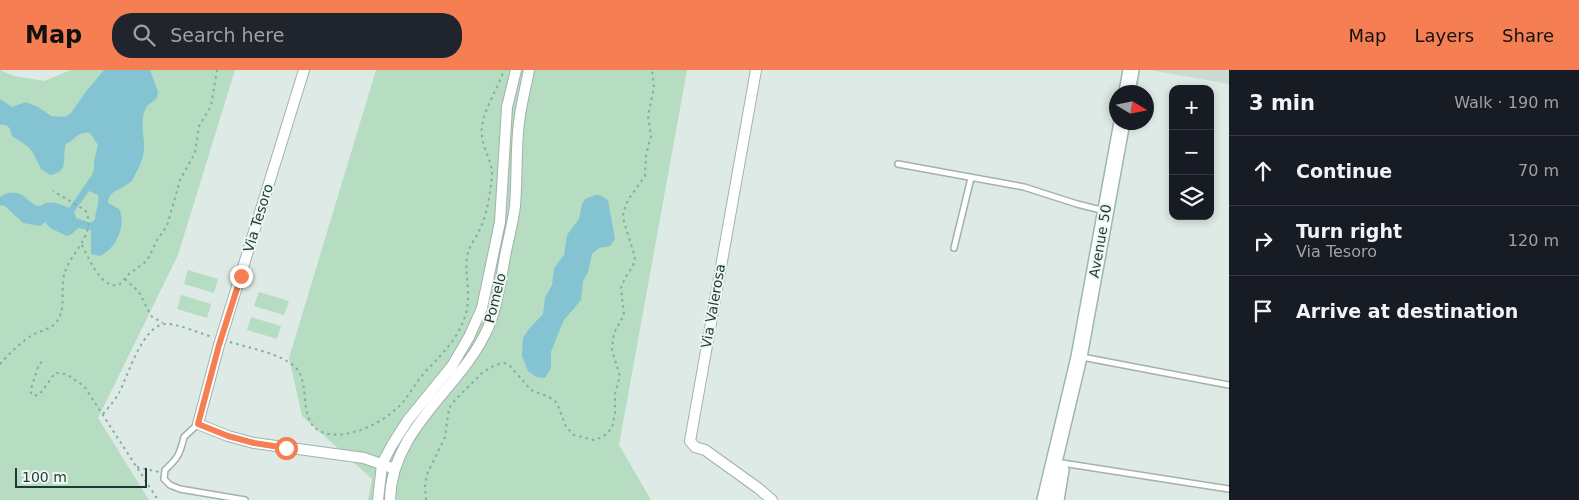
<!DOCTYPE html>
<html lang="en">
<head>
<meta charset="utf-8">
<style>
  :root { --surface:#171b24; --page:#20242c; --text:#f1f3f6; --muted:#9ea1a6; --line:#363941; --accent:#f57f52 }
  body { margin:0; font-family:"DejaVu Sans",sans-serif; background:var(--page); color:var(--text) }
  .controls { position:absolute; right:15px; top:15px; display:grid; overflow:hidden; border-radius:10px; box-shadow:0 2px 8px #0003 }
  .controls button { width:45px; height:45px; display:grid; place-items:center; padding:0; border:0; border-bottom:1px solid var(--line); background:var(--surface); color:var(--text); font:25px sans-serif }
  .compass { position:absolute; left:1109px; top:15px; width:45px; height:45px; border-radius:50%; background:var(--surface); box-shadow:0 2px 8px #0003; rotate:100deg }
  .scale { position:absolute; left:15px; bottom:12px; width:132px; box-sizing:border-box; padding-left:5px; border:2px solid #1f3a34; border-top:0; font-size:14px; line-height:18px; white-space:nowrap; color:#1f3a34; -webkit-text-stroke:4px #eff7f3; paint-order:stroke }
  .stop { position:absolute; width:15px; height:15px; margin:-11px; border:4px solid #f57f52; border-radius:50%; background:#fff }
  .stop.end { background:#f57f52; border-color:#fff; box-shadow:0 1px 5px #0008 }
  .list { margin:0; padding:0; list-style:none }
  h2 { display:flex; justify-content:space-between; align-items:center; height:65px; margin:0; padding:0 20px; font-size:21px }
  h2 small { font-size:16px; font-weight:400; color:var(--muted) }
  .list li { display:grid; grid-template-columns:32px 1fr auto; gap:15px; align-items:center; box-sizing:border-box; height:70px; padding:0 20px; border-top:1px solid var(--line) }
  .list b { display:block; font-size:19px; white-space:nowrap }
  .list p { margin:0; font-size:16px; white-space:nowrap; color:var(--muted) }
  .list em { font-size:16px; font-style:normal; color:var(--muted) }
  .icon { flex:none; width:28px; height:28px; fill:none; stroke:currentColor; stroke-width:2; stroke-linecap:round; stroke-linejoin:round }
  .map { position:relative; flex:none; width:1229px; height:430px; overflow:hidden }
  header { display:flex; align-items:center; gap:30px; box-sizing:border-box; height:70px; padding:0 25px; background:var(--accent); color:#111 }
  header strong { font-size:24px }
  nav { display:flex; gap:28px; margin-inline-start:auto; font-size:18px }
  .search { width:350px; height:45px; background:var(--page); display:flex; align-items:center; gap:12px; box-sizing:border-box; padding:0 18px; border-radius:20px; color:var(--muted); font-size:19px }
  main { display:flex }
  aside { flex:1; background:var(--surface) }
  .map>svg:first-child { display:block }
  .built { fill:#ccdad4 }
  .green { fill:#b6dcc2 }
  .water { fill:#84c3d1; fill-rule:evenodd }
  .lines { fill:none; stroke-linecap:round; stroke-linejoin:round }
  .service-casing { stroke:#a1b2ac; stroke-width:8 }
  .minor-casing { stroke:#a1b2ac; stroke-width:12 }
  .secondary-casing { stroke:#9db6ae; stroke-width:18 }
  .path { stroke:#7eafa1; stroke-width:2; stroke-dasharray:2.5 4; stroke-linecap:butt }
  .service { stroke:#fff; stroke-width:5 }
  .minor { stroke:#fff; stroke-width:10 }
  .secondary { stroke:#fff; stroke-width:15 }
  .route { stroke:#f57f52; stroke-width:6 }
  .labels { text-anchor:middle; dominant-baseline:central; stroke-width:4; stroke-linejoin:round; paint-order:stroke }
  .street-label { font-size:14px; fill:#1f3a34; stroke:#eff7f3 }
</style>
</head>
<body>
<header>
<strong>Map</strong>
<div class="search"><svg class="icon" aria-label="search" viewBox="0 0 24 24"><circle cx="10" cy="10" r="6"/><path d="M15 15l6 6"/></svg>Search here</div>
<nav><a>Map</a><a>Layers</a><a>Share</a></nav>
</header>
<main>
<div class="map">
<svg width="1229" height="430" viewBox="0 0 1229 430">
  <rect width="100%" height="100%" fill="#deeae5"/>
  <path class="built" d="M1149,0H1229V14Z"/>
  <path class="green" d="M0,0L14,6L44,11L71,0H235L178,185L98,348L149,430H0Z
    M376,0H687L619,375L651,430H368L372,409L302,346L289,288Z
    M188,200L218,209L214,223L184,214Z
    M259,222L289,231L284,245L254,236Z
    M181,225L211,234L207,248L177,239Z
    M251,247L281,256L277,269L247,260Z"/>
  <path class="water" d="M104,0H150L158,22L157,28C154,32 148,33 146,38C139,50 145,68 144,81C143,90 138,99 134,107C128,120 109,117 108,133L119,139C127,155 116,179 100,186L91,184V160L78,158L72,164L67,166L50,158L45,152L40,156L23,153L5,136L1,135L0,136V127C22,113 29,137 39,136C42,136 43,133 46,133C53,131 63,135 69,138L92,105L94,99V91L98,75L90,63C77,61 76,69 66,74C61,86 71,102 50,105L41,99C30,76 33,80 12,66C10,58 9,54 0,55V29L12,37L26,32L38,37L51,46L66,47L71,43L85,23ZM89,121L98,125C100,134 95,141 95,150L90,153L76,148L74,142Z
    M595,125H599L608,130L615,169L610,176L599,178L592,184L588,202L583,211L581,230L564,250L560,259L551,282V298L545,308L536,307L528,301L522,286L523,268L529,259L543,244L545,228L552,215L554,198L564,185L567,165L579,149L582,134L585,129Z"/>
  <g class="lines">
    <g class="service-casing">
      <path id="service" d="M898,94L1024,117L1077,134L1105,141
        M954,178L971,108
        M1082,287L1229,315
        M198,354L184,367C180,384 178,388 165,400L164,409L170,415L180,419L245,430
        M1062,393L1229,419"/>
    </g>
    <g class="minor-casing">
      <path id="minor" d="M304,0L219,275L198,354L228,366L254,373L364,388L395,399
        M756,0L690,371L695,377L705,380L758,418L772,430
        M378,430L382,394L392,375L408,350L452,296L469,267L482,238L500,152L507,37L516,0
        M390,430C391,358 461,319 488,258C497,237 500,214 504,192C507,173 513,154 515,136C517,112 516,87 518,63C519,42 525,21 529,0"/>
    </g>
    <g class="secondary-casing">
      <path id="secondary" d="M1127,22L1131,0
        M1045,430L1079,287L1122,52
        M1056,430L1061,400"/>
    </g>
    <path class="path" d="M82,175C89,189 101,219 119,215L129,204L144,193L149,187L157,170L167,156L180,110L195,83L199,56L211,36L217,0
      M125,209L139,222L151,246L163,253
      M230,272C249,278 283,284 296,298C313,316 294,358 329,364C354,368 388,350 403,332C411,322 417,311 426,301C443,283 459,268 466,243C472,222 463,200 468,183C470,174 477,167 480,159C487,144 490,124 492,107C493,89 479,75 482,56C485,37 498,18 504,0
      M42,292L39,294L31,319V323L34,326L40,324L55,303L66,304L84,316L158,430
      M0,294C8,285 21,272 31,266C39,261 48,260 55,254C68,239 59,219 65,202C71,182 98,163 85,140L53,121
      M103,344C109,337 115,330 119,323C128,306 142,256 165,254C177,253 201,264 213,267
      M137,397L159,402
      M426,430L425,416L427,404L445,367L449,338L456,329L483,302L495,295L504,293L510,296L531,320L549,327L557,333L566,357L574,365L594,370L603,367L612,358L615,343V324L620,306L612,280L613,269L614,263L624,245L621,218L625,208L633,196L635,187L624,152L623,143L628,130L645,106L646,85L651,66L648,46L654,17L652,0"/>
    <use href="#service" class="service"/>
    <use href="#minor" class="minor"/>
    <use href="#secondary" class="secondary"/>
  </g>
  <g class="lines">
    <path class="route" d="M241,206L219,275L198,354L228,366L254,373L286,378"/>
  </g>
  <g class="labels">
    <g class="street-label">
      <text transform="translate(258 148) rotate(-73)">Via Tesoro</text>
      <text transform="translate(1100 171) rotate(-80)">Avenue 50</text>
      <text transform="translate(495 228) rotate(-76)">Pomelo</text>
      <text transform="translate(713 236) rotate(-80)">Via Valerosa</text>
    </g>
  </g>
</svg>
<div class="controls">
<button>+</button>
<button>−</button>
<button><svg class="icon" aria-label="layers" viewBox="0 0 24 24"><path d="M12 4l9 5-9 5-9-5zM3 14l9 5 9-5"/></svg></button>
</div>
<svg class="compass" viewBox="-18 -18 36 36"><path d="M0-13l5 13h-10z" fill="#e53935"/><path d="M0 13l5-13h-10z" fill="#9ea1a6"/></svg>
<div class="scale">100 m</div>
<div class="stop" style="left:286px;top:378px"></div>
<div class="stop end" style="left:241px;top:206px"></div>
</div>
<aside>
<h2>3 min<small>Walk · 190 m</small></h2>
<ul class="list">
<li><svg class="icon" aria-label="ahead" viewBox="0 0 24 24"><path d="M12 20V5M6 11l6-6 6 6"/></svg><div><b>Continue</b></div><em>70 m</em></li>
<li><svg class="icon" aria-label="right" viewBox="0 0 24 24"><path d="M7 20v-9h11M14 6l5 5-5 5"/></svg><div><b>Turn right</b><p>Via Tesoro</p></div><em>120 m</em></li>
<li><svg class="icon" aria-label="arrive" viewBox="0 0 24 24"><path d="M6 21V4h12l-3 4 3 4H6"/></svg><div><b>Arrive at destination</b></div></li>
</ul>
</aside>
</main>
</body>
</html>
